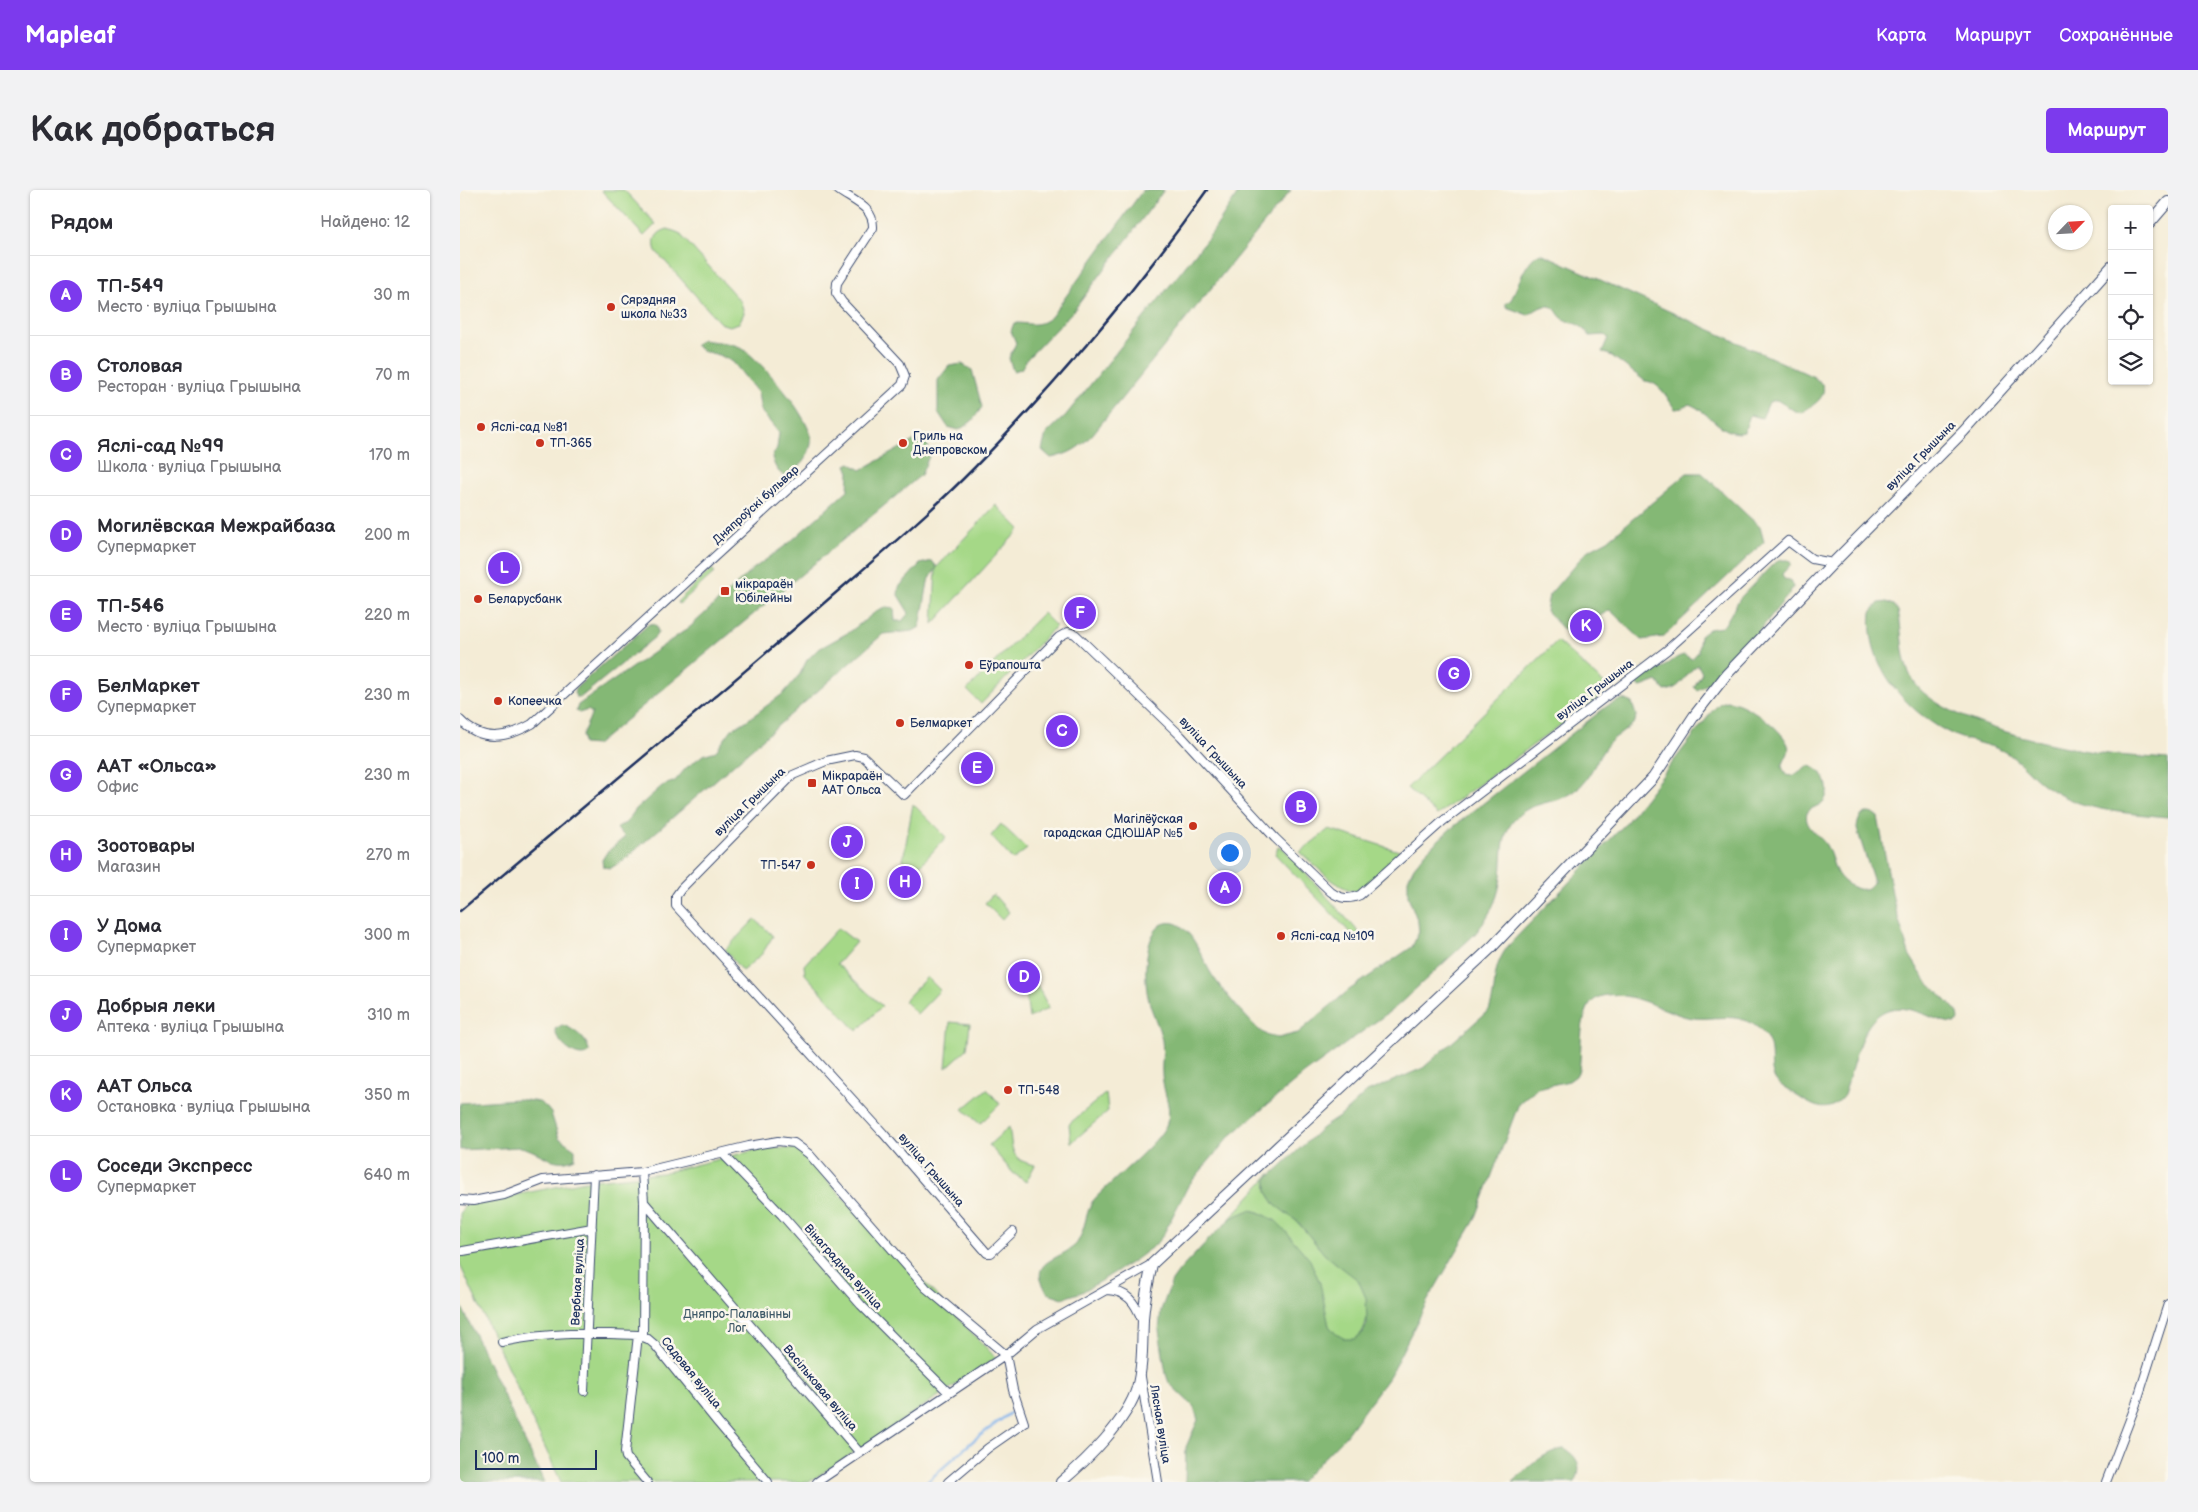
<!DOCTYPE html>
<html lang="ru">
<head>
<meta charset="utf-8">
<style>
  :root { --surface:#fff; --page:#f2f2f3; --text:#2b2b33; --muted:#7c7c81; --line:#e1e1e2; --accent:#7c3aed }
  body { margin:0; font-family:"Balsamiq Sans",sans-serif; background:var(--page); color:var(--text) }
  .controls { position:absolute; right:15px; top:15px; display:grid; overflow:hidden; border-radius:5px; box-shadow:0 1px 4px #0004 }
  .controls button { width:45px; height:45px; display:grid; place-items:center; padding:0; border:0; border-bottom:1px solid var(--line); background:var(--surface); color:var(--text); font:25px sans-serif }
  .compass { position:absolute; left:1588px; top:15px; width:45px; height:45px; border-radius:50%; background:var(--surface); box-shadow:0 1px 4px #0004; rotate:65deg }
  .scale { position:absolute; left:15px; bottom:12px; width:122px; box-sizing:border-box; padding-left:5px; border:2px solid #1b2f5e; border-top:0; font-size:14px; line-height:18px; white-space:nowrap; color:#1b2f5e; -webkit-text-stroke:4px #fbf7ec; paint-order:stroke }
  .you { position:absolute; left:769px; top:662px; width:18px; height:18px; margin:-12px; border:4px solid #fff; border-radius:50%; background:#1a73e8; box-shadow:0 0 0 8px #1a73e833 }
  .badge { display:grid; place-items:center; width:32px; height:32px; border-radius:50%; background:var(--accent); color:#fff; font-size:16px; font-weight:700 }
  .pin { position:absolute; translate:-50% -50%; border:2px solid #fff; box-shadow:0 1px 5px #0006 }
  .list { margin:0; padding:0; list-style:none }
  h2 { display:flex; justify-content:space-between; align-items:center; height:65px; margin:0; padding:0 20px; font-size:21px }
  h2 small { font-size:16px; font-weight:400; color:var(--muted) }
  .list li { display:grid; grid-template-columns:32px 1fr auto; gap:15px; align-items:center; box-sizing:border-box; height:80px; padding:0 20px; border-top:1px solid var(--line) }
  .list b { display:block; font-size:19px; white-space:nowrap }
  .list p { margin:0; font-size:16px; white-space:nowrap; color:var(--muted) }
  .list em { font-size:16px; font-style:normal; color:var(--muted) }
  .icon { flex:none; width:28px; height:28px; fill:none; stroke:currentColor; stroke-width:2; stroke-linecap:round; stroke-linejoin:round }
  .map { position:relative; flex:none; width:1708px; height:1292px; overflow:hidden; border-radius:5px }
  header { display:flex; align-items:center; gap:30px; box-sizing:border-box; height:70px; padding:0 25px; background:var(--accent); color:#fff }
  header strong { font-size:24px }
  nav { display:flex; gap:28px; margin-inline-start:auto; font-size:18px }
  .intro { display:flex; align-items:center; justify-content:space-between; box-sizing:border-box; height:120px; padding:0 30px }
  h1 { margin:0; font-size:35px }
  .button { padding:12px 22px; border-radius:5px; background:var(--accent); color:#fff; font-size:18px; font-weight:700 }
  main { display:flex; gap:30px; padding:0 30px }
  aside { flex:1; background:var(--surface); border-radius:5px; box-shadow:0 1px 4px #0004 }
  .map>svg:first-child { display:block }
  .green { fill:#a5d887; stroke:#608472 }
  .forest { fill:#84b874; stroke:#507469 }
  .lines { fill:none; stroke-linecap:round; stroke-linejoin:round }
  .stream { stroke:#7eb0ea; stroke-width:2.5 }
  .street-casing { stroke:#3c4b70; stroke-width:10 }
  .secondary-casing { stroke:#3c4b70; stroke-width:12 }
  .street { stroke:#fff; stroke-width:8 }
  .secondary { stroke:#fff; stroke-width:10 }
  .rail { stroke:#1b2f5e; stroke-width:2.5 }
  .poi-dot { fill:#c8321e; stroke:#fbf7ec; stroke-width:2 }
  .labels { text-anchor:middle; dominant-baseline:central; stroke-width:5; stroke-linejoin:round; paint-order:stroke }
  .poi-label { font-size:12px; fill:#1b2f5e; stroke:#fbf7ec; text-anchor:start }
  .street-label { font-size:12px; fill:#1b2f5e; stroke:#fbf7ec }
  .park-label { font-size:12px; fill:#3e5968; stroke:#fbf7ec }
</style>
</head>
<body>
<header>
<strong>Mapleaf</strong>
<nav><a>Карта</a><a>Маршрут</a><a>Сохранённые</a></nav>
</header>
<div class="intro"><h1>Как добраться</h1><a class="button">Маршрут</a></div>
<main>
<aside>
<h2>Рядом<small>Найдено: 12</small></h2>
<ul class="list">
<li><span class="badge">A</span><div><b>ТП-549</b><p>Место · вуліца Грышына</p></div><em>30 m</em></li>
<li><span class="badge">B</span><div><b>Столовая</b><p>Ресторан · вуліца Грышына</p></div><em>70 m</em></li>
<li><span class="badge">C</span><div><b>Яслі-сад №99</b><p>Школа · вуліца Грышына</p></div><em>170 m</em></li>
<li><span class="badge">D</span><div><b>Могилёвская Межрайбаза</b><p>Супермаркет</p></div><em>200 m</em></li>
<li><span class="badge">E</span><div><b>ТП-546</b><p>Место · вуліца Грышына</p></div><em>220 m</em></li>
<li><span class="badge">F</span><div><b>БелМаркет</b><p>Супермаркет</p></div><em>230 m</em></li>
<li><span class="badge">G</span><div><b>ААТ «Ольса»</b><p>Офис</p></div><em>230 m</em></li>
<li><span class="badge">H</span><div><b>Зоотовары</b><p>Магазин</p></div><em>270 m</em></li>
<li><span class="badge">I</span><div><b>У Дома</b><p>Супермаркет</p></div><em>300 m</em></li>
<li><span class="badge">J</span><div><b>Добрыя леки</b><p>Аптека · вуліца Грышына</p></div><em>310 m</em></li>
<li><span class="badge">K</span><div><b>ААТ Ольса</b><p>Остановка · вуліца Грышына</p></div><em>350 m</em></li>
<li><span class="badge">L</span><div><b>Соседи Экспресс</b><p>Супермаркет</p></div><em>640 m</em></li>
</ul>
</aside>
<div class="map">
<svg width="1708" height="1292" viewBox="0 0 1708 1292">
  <rect width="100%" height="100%" fill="#fbf7ec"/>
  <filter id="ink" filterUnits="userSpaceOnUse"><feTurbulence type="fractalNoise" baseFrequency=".02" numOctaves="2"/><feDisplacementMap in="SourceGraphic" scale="10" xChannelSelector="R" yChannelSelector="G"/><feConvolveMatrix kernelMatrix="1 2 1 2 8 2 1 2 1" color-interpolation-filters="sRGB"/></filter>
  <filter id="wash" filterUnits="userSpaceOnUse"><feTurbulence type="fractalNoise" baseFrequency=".0096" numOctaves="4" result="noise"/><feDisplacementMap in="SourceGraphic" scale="20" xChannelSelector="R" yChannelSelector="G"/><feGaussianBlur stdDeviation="1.12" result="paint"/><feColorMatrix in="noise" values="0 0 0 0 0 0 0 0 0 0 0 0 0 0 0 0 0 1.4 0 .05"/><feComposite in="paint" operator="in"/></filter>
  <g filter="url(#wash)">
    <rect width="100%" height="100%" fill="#f4ecd6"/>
    <path class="green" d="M141,0H164L196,34L184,46Z
      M208,39L219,43L281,112L284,123L279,133L269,136L260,133L196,61C192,50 196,42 208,39Z
      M536,315L560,339L473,434L476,378Z
      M252,379L255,382L219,414L218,411Z
      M583,423L596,436L521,514L507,500Z
      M1097,451L1150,499L977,625L947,598Z
      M453,614L486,647L455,681L443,670Z
      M541,634L567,659L553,670L531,646Z
      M869,639L942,662C933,672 917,693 907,699C887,711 854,674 840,662Z
      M818,657L824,659L905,749L900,753L815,664Z
      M533,704L549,722L542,730L525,713Z
      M295,729L313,746L302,764L282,781L265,760Z
      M378,738L396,752L377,774L422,816L397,841L345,784L344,775Z
      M467,787L480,800L457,824L444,811Z
      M576,793L589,818L569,828L566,804Z
      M490,832L510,834L507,859L486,878Z
      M527,899L540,914L520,934L503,919Z
      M646,903L648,921L611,953L609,934Z
      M549,937C553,959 549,970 575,975L566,992L553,983L529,955Z
      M304,958L337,959L536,1168L349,1292H101L0,1075V1023L5,1015L126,991L202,983Z
      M811,983C795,1007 825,1019 838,1033C848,1043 856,1056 866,1065C876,1075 891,1079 899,1091C920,1119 899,1178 869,1136L843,1062L816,1031L799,1022L790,1020L765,1034Z"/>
    <path class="forest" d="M683,0H704L614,120L567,169L561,179L553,181L549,168L556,153L551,141L554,133C571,133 577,138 591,127Z
      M780,0H831L632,245C619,258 610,264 591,268L582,260L586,244L606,225L752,43Z
      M1081,63L1354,187L1363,195C1366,210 1352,215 1341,223L1333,220L1317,210L1309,212L1302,228L1290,225L1284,242C1263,248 1248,220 1229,214L1223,218L1215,219C1207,208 1200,192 1185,191L1152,166L1142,162L1148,148L1145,145L1130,146C1118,129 1111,136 1101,127C1097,123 1096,117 1089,116C1081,115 1075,121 1068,125L1046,117V113L1051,110C1058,96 1066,68 1081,63Z
      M242,150C254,152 269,152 280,157C299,168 356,232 351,254C349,267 337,280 328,288C318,283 315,278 312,267L317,258L319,243L301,221L298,203L273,172L259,165L243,161L235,155Z
      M502,174L512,180L522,217L512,231L499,240L488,237L478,222V190L489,176Z
      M455,250L467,253L470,264L461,285L136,555L123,554L122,545L132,523L128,520L119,523L116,521L118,515L230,437L293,379L329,353L388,300L389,282L386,275L390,273L401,280Z
      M1227,283H1242L1300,337L1304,352L1203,447L1182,450L1150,420L1127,433L1111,447L1086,421L1089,405L1127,361L1148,350Z
      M1320,370H1329L1331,374L1322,384L1324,389L1330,390L1333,397L1329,404C1305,432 1269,485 1237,500L1234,497L1242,483L1238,475C1223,484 1224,498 1205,501L1197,491L1181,497L1177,495L1176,491C1181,482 1193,482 1202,478C1210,474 1214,467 1224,465L1232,469L1238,462L1240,446L1249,439L1262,437L1265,434L1280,408L1313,374Z
      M472,371L477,377L468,392L460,437L453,441L423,444L164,670L151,678L143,677L142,670L147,662L165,647L157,639L159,636L166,633L176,619L202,596L215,591L226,578L243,565L256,561L272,539L286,531L324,503L340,484L347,470L357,460L391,441L418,420L426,417L434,418L435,431H442L449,423L438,405L439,397L460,374Z
      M1427,412L1434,415L1438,421C1443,443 1440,467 1451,487C1473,531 1594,556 1640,563C1662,566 1685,567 1708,569V627C1668,623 1625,622 1590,599C1573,589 1561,570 1543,561C1528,554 1511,552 1496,546C1449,525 1405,477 1411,422L1419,413Z
      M189,434L196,435L198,442L195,447L121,507H116L114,502L117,497Z
      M1163,509L1172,513L1176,525L1175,532C1167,541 1156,545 1148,554C1136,568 1131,589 1115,601C1096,615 1070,610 1054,630C1039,648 1044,671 1040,693C1037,712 1027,729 1015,744L936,817L844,884L769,947L728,996L703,1045L695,1055L672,1072L622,1102L603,1108L588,1103C564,1069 602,1071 617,1053C625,1041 625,1025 632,1012C648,993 701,952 707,933C712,918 705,907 703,892C700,878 704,864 702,850C699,835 691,822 688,807C684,789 684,747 701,735C708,731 716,732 722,737C737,749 742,769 752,785C765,804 782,823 799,840L808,846L818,848L838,843L889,800L952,757L959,742L958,732L948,706V689L954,677L967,661L988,641L1147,516Z
      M1266,511C1284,511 1322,538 1328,555C1331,562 1324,569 1322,577L1326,585L1333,586L1347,576C1362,576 1374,599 1363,612C1358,617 1351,617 1347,623C1343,637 1360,645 1366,655C1376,673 1371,686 1393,697C1398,700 1403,700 1408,698L1413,693V689L1397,639C1398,625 1405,618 1418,627L1434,714L1449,764L1465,790L1492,816L1498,823L1499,830L1495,833C1480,833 1466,823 1451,820C1401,807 1396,872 1384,905C1368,928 1351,915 1333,903C1327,899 1319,895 1315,889C1306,873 1320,856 1297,837C1276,820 1251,832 1227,827C1204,822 1141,784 1127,820C1119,839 1122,860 1119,880L1116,886L1109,891L1077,898L1059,913L1015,1030L968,1110L930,1185L885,1246L840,1292H725L726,1257L738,1230L734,1217L709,1193L706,1184L699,1140L701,1120L712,1091L720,1080L751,1047L773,1027L790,1020L799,1022L816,1031L822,1037L850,1070L860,1093L869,1136L876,1144L885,1149H895L903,1142L907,1134L906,1108L898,1090L865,1065L838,1032L815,1015L807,1002V989L862,938L882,925L907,902L963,878L1029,820C1039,794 1029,782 1048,756L1165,634L1254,519L1260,513Z
      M102,835C113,838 129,850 129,862C118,873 95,851 95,839Z
      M58,909L79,912L86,917L91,923L99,948L115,959V968C93,979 80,960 60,957L0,960V913Z
      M0,1113L84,1292H0Z
      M1104,1259C1118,1266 1123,1278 1115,1292H1052C1068,1279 1083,1261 1104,1259Z"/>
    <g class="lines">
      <path class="stream" d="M467,1292L514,1250L550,1223"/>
    </g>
  </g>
  <g filter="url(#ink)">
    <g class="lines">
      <g class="street-casing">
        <path id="street" d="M0,530C22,553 47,548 72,534L442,195L445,186L440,174L382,112L376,103L377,93L413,38C414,17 393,11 378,0
          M263,964L322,1025L401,1115L489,1203
          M182,982L184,1012L183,1146
          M0,1010L13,1011L44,1005L83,990L182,982L289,956L318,951L334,953L349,964L466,1098L546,1165L553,1200L564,1233L528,1258L488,1292
          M184,1012L400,1263
          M553,1042L531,1063H527L423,943L216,716V706L221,699L333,585L366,571L395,565L404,567L444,605L599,447L608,442L615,444L721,546L815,648L871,702C881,709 889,710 900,705L983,631L1207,460L1328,351L1352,369L1373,373
          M3,1061L132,1038
          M647,1100C667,1101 675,1112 682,1130
          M178,1145L165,1262L166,1267L187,1292
          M42,1152C91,1142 129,1143 178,1145L188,1149L195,1155L258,1233L308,1292
          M681,1187L698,1292
          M124,1201L134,985
          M357,1292L546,1165L577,1139L692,1074
          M1646,1292L1676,1214L1708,1114"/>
      </g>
      <g class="secondary-casing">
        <path id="secondary" d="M1689,34L1708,12
          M601,1292C627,1270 667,1231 677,1198C683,1176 682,1153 683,1130C684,1111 688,1093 692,1074L1032,757L1193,588L1234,526L1266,485L1373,373L1504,241L1652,76"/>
      </g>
      <use href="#street" class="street"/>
      <use href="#secondary" class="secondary"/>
      <path class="rail" d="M0,721C116,623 233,526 348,427C404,378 463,330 515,277C599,191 678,98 747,0"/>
    </g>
  </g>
  <g class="poi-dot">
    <circle cx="151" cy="117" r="5"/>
    <circle cx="21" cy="237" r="5"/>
    <circle cx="80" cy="253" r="5"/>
    <circle cx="443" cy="253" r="5"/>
    <rect x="260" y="396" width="10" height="10" rx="2.5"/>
    <circle cx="18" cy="409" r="5"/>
    <circle cx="509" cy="475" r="5"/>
    <circle cx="38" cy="511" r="5"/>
    <circle cx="440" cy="533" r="5"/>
    <rect x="347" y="588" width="10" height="10" rx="2.5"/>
    <circle cx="733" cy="636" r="5"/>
    <circle cx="351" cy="675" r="5"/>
    <circle cx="821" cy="746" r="5"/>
    <circle cx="548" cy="900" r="5"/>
  </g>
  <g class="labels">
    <g class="poi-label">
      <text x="161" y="110">Сярэдняя<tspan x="161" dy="14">школа №33</tspan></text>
      <text x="31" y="237">Яслі-сад №81</text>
      <text x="453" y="246">Гриль на<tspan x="453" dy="14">Днепровском</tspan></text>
      <text x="90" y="253">ТП-365</text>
      <text x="275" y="394">мікрараён<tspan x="275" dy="14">Юбілейны</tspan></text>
      <text x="28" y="409">Беларусбанк</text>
      <text x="519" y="475">Еўрапошта</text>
      <text x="48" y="511">Копеечка</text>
      <text x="450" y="533">Белмаркет</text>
      <text x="362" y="586">Мікрараён<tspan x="362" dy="14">ААТ Ольса</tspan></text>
      <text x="723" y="629" text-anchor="end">Магілёўская<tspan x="723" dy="14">гарадская СДЮШАР №5</tspan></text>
      <text x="341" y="675" text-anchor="end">ТП-547</text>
      <text x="831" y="746">Яслі-сад №109</text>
      <text x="558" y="900">ТП-548</text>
    </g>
    <g class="street-label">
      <text transform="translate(1461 266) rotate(-45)">вуліца Грышына</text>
      <text transform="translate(296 315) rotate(-42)">Дняпроўскі бульвар</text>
      <text transform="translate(1135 500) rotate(-37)">вуліца Грышына</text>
      <text transform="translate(753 563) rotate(47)">вуліца Грышына</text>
      <text transform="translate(290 612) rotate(-44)">вуліца Грышына</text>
      <text transform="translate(471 980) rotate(49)">вуліца Грышына</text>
      <text transform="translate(383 1077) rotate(48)">Вінаградная вуліца</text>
      <text transform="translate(118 1092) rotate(-87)">Вербная вуліца</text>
      <text transform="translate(231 1183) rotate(51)">Садовая вуліца</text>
      <text transform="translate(360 1198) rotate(50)">Васільковая вуліца</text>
      <text transform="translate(700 1234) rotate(81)">Лясная вуліца</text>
    </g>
    <g class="park-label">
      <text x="277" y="1124">Дняпро-Палавінны<tspan x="277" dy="14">Лог</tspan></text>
    </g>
  </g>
</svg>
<div class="controls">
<button>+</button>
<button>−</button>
<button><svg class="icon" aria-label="locate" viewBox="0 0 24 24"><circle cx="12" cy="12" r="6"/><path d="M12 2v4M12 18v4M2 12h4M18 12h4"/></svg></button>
<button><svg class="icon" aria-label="layers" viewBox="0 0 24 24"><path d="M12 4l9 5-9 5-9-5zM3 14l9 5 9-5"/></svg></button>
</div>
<svg class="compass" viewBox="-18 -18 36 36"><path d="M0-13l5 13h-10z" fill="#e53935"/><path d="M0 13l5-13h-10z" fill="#7c7c81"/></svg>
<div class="scale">100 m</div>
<div class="you"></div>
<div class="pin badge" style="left:765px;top:698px">A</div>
<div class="pin badge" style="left:841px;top:617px">B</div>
<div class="pin badge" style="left:602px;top:541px">C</div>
<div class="pin badge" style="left:564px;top:787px">D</div>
<div class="pin badge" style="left:517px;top:578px">E</div>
<div class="pin badge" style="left:620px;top:423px">F</div>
<div class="pin badge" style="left:994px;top:484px">G</div>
<div class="pin badge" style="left:445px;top:692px">H</div>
<div class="pin badge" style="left:397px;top:694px">I</div>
<div class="pin badge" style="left:387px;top:652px">J</div>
<div class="pin badge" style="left:1126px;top:436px">K</div>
<div class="pin badge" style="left:44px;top:378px">L</div>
</div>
</main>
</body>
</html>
